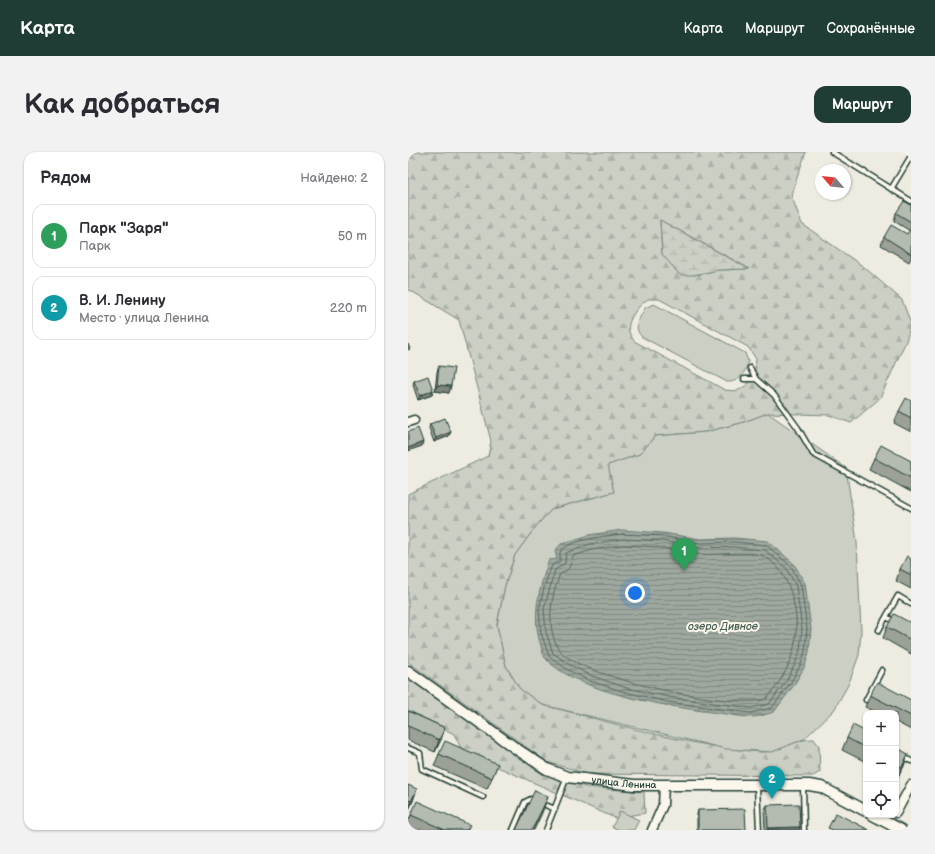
<!DOCTYPE html>
<html lang="ru">
<head>
<meta charset="utf-8">
<style>
  :root { --surface:#fff; --page:#f2f2f3; --text:#2b2b33; --muted:#7c7c81; --line:#e1e1e2; --accent:#1f3d34 }
  body { margin:0; font-family:"Balsamiq Sans",sans-serif; background:var(--page); color:var(--text) }
  .controls { position:absolute; right:12px; bottom:12px; display:grid; overflow:hidden; border-radius:8px; box-shadow:0 1px 3px #0004 }
  .controls button { width:36px; height:36px; display:grid; place-items:center; padding:0; border:0; border-bottom:1px solid var(--line); background:var(--surface); color:var(--text); font:20px sans-serif }
  .compass { position:absolute; left:407px; top:12px; width:36px; height:36px; border-radius:50%; background:var(--surface); box-shadow:0 1px 3px #0004; rotate:298deg }
  .you { position:absolute; left:227px; top:441px; width:14px; height:14px; margin:-10px; border:3px solid #fff; border-radius:50%; background:#1a73e8; box-shadow:0 0 0 6px #1a73e833 }
  .badge { display:grid; place-items:center; width:26px; height:26px; border-radius:50%; background:var(--accent); color:#fff; font-size:13px; font-weight:700 }
  .pin { position:absolute; translate:-50% -33px; filter:drop-shadow(0 1px 2px #0008) }
  .pin::after { content:''; position:absolute; top:21px; width:14px; height:12px; background:inherit; clip-path:polygon(0 0,100% 0,50% 100%) }
  .list { margin:0; padding:0; list-style:none }
  h2 { display:flex; justify-content:space-between; align-items:center; height:52px; margin:0; padding:0 16px; font-size:17px }
  h2 small { font-size:13px; font-weight:400; color:var(--muted) }
  .list li { display:grid; grid-template-columns:26px 1fr auto; gap:12px; align-items:center; box-sizing:border-box; height:64px; margin:0 8px 8px; padding:0 8px; border:1px solid var(--line); border-radius:12px }
  .list b { display:block; font-size:15px; white-space:nowrap }
  .list p { margin:0; font-size:13px; white-space:nowrap; color:var(--muted) }
  .list em { font-size:13px; font-style:normal; color:var(--muted) }
  .icon { flex:none; width:22px; height:22px; fill:none; stroke:currentColor; stroke-width:2; stroke-linecap:round; stroke-linejoin:round }
  .map { position:relative; flex:none; width:503px; height:678px; overflow:hidden; border-radius:12px }
  header { display:flex; align-items:center; gap:24px; box-sizing:border-box; height:56px; padding:0 20px; background:var(--accent); color:#fff }
  header strong { font-size:19px }
  nav { display:flex; gap:22px; margin-inline-start:auto; font-size:14px }
  .intro { display:flex; align-items:center; justify-content:space-between; box-sizing:border-box; height:96px; padding:0 24px }
  h1 { margin:0; font-size:28px }
  .button { padding:10px 18px; border-radius:12px; background:var(--accent); color:#fff; font-size:14px; font-weight:700 }
  main { display:flex; gap:24px; padding:0 24px }
  aside { flex:1; background:var(--surface); border-radius:12px; box-shadow:0 1px 3px #0004 }
  .map>svg:first-child { display:block }
  .forest { fill:url(#forest-firs); stroke:#75867c; fill-rule:evenodd }
  .wetland { fill:url(#wetland-marsh); stroke:#75867c }
  .green { fill:#cbcfc4; stroke:#75867c }
  .water { fill:url(#water-rules); stroke:#6c7d74 }
  .lines { fill:none; stroke-linecap:round; stroke-linejoin:round }
  .shore { stroke:#52685f; stroke-width:1 }
  .service-casing { stroke:#1f3d34; stroke-width:7 }
  .minor-casing { stroke:#1f3d34; stroke-width:11 }
  .tertiary-casing { stroke:#1f3d34; stroke-width:13 }
  .service { stroke:#fbf7ec; stroke-width:4 }
  .minor { stroke:#fbf7ec; stroke-width:8 }
  .tertiary { stroke:#fbf7ec; stroke-width:10 }
  .wall { fill:#9ba197; stroke:#1f3d34 }
  .shaded-wall { fill:#7e837b; stroke:#1f3d34 }
  .building { fill:#b4bbb0; stroke:#1f3d34 }
  .labels { text-anchor:middle; dominant-baseline:central; stroke-width:4; stroke-linejoin:round; paint-order:stroke }
  .street-label { font-size:10px; fill:#1f3d34; stroke:#fbf7ec }
  .water-label { font-size:11px; font-style:italic; fill:#455d54; stroke:#fbf7ec }
</style>
</head>
<body>
<header>
<strong>Карта</strong>
<nav><a>Карта</a><a>Маршрут</a><a>Сохранённые</a></nav>
</header>
<div class="intro"><h1>Как добраться</h1><a class="button">Маршрут</a></div>
<main>
<aside>
<h2>Рядом<small>Найдено: 2</small></h2>
<ul class="list">
<li><span class="badge" style="background:#2e9e5b">1</span><div><b>Парк &quot;Заря&quot;</b><p>Парк</p></div><em>50 m</em></li>
<li><span class="badge" style="background:#0f9aa8">2</span><div><b>В. И. Ленину</b><p>Место · улица Ленина</p></div><em>220 m</em></li>
</ul>
</aside>
<div class="map">
<svg width="503" height="678" viewBox="0 0 503 678">
  <defs>
    <pattern id="forest-firs" width="22" height="20" patternUnits="userSpaceOnUse"><rect width="22" height="20" fill="#cbcfc4"/><path d="M5 1l3.5 6h-7zM16 11l3.5 6h-7z" fill="#aeb3a9"/></pattern>
    <pattern id="wetland-marsh" width="20" height="14" patternUnits="userSpaceOnUse"><rect width="20" height="14" fill="#cbcfc4"/><path d="M1 5h8M5 5V1M11 12h8M15 12V8" fill="none" stroke="#aeb3a9"/></pattern>
    <pattern id="water-rules" width="6" height="5" patternUnits="userSpaceOnUse"><rect width="6" height="5" fill="#9fa89f"/><path d="M0 2.5h6" fill="none" stroke="#818a82"/></pattern>
  </defs>
  <rect width="100%" height="100%" fill="#eeece1"/>
  <filter id="ink" filterUnits="userSpaceOnUse"><feTurbulence type="fractalNoise" baseFrequency=".025" numOctaves="2"/><feDisplacementMap in="SourceGraphic" scale="8" xChannelSelector="R" yChannelSelector="G"/><feConvolveMatrix kernelMatrix="1 2 1 2 8 2 1 2 1" color-interpolation-filters="sRGB"/></filter>
  <g filter="url(#ink)">
    <path class="forest" d="M0,0H398L383,43L394,72L456,115L494,148L503,172L498,189L472,246L443,271L421,263L360,261L333,271L298,280L247,284L232,302L201,313L206,340L144,357L129,373L107,403L97,434L89,473L98,514L112,537L135,553C206,571 279,594 353,600C372,601 387,586 406,587L411,594L412,620L405,624L180,622L139,610L0,510V342L80,304L83,289L51,168L0,137ZM252,68L340,116L341,117L311,118L286,123L254,102ZM240,147H251L340,195L348,207L347,217L339,233L329,239L317,238L226,189C225,187 222,183 221,180C218,168 231,153 240,147Z
      M0,525L134,622L178,635L236,640L237,661L207,666L55,600L46,582L0,558Z"/>
    <path class="wetland" d="M252,68L341,117L311,118L285,123H272L254,102Z"/>
    <path class="green" d="M246,152L337,201L340,209C338,220 331,231 319,230L234,185C224,175 232,166 237,156Z
      M360,261L438,316L449,390L453,479L451,503L441,531L426,558L396,587L364,600L318,597L135,553L112,537L98,514L89,473L97,434L107,403L129,373L144,357L206,340L200,313L232,302L247,284L298,280L333,271Z
      M212,659L231,668L226,678H212L204,675Z"/>
    <path class="water" d="M214,378L255,381L292,387L326,386L360,389L386,412L397,431L403,477L401,500L397,514L386,533L366,560C359,562 351,565 343,565C332,565 320,562 310,561C264,555 171,542 138,507C135,504 134,498 133,494C123,464 131,437 141,408L149,407L147,399L153,392L181,383Z"/>
    <g class="lines">
      <path class="shore" d="M215,382L254,384L292,391L326,390L358,393L383,414L393,433L399,477L397,499L393,512L383,530L364,556L343,561L260,550L217,540L182,529L160,518L141,504L133,481L131,457L137,432L144,413L152,409V400C161,387 200,384 215,382Z
        M215,387L254,389L292,396L325,395L357,398L379,417L388,434L394,477L392,498L388,510L379,528L361,552L343,556L261,545L219,536L184,524L162,513L145,501L138,480L136,457L147,418L157,411L158,401L182,392Z
        M215,393C228,394 242,394 255,396C267,398 279,401 291,402C306,404 342,398 355,404C385,418 394,471 385,499C381,516 370,534 358,547C329,558 165,525 150,496C139,476 142,451 149,431C150,428 151,424 152,422C154,421 156,421 158,419C163,415 163,409 165,404L184,398Z"/>
      <g class="service-casing">
        <path id="service" d="M424,0L503,49
          M483,37L503,4
          M342,216L348,227L366,243L390,276L405,302L503,356
          M336,227H348
          M488,470L478,465L490,444L503,452
          M471,478L478,465
          M458,548L474,518
          M0,596L12,601L14,617L75,645
          M488,601L503,609
          M395,633L396,678
          M349,634L351,678
          M105,678L117,650L123,647L147,657
          M138,678L159,625"/>
      </g>
      <g class="minor-casing">
        <path id="minor" d="M0,270L6,268
          M488,661L503,633
          M244,678L255,653L256,633"/>
      </g>
      <g class="tertiary-casing">
        <g id="tertiary">
          <path id="s1" d="M0,519L110,598L139,617L159,625L226,633H401L413,635L458,659"/>
          <path d="M465,663L493,678"/>
        </g>
      </g>
      <use href="#service" class="service"/>
      <use href="#minor" class="minor"/>
      <use href="#tertiary" class="tertiary"/>
    </g>
    <path class="wall" d="M503,53V106L501,110L473,93L476,85L499,82L502,79L486,69L488,61Z
      M31,214L41,241L27,239L29,220Z
      M6,229L25,238L24,243L10,248L5,233Z
      M503,249V280L486,271L491,259Z
      M22,272L41,284L26,290L21,276Z
      M466,306L503,309V340L461,317Z
      M503,407V437L488,429L492,417Z
      M503,471V502L475,486L479,475Z
      M462,543L503,548V578L488,570V561H470L457,555Z
      M0,559L37,576L27,600L0,588Z
      M458,580V610L434,598L439,586Z
      M488,595L496,614L489,627L488,626Z
      M31,602L90,612L79,637L26,614Z
      M0,633L5,649L0,659Z
      M359,653L392,675L391,678H357L356,659Z
      M290,658L338,678H289V662Z
      M3,663L60,678H7L0,675V670Z"/>
    <path class="shaded-wall" d="M29,233L43,234L41,241L27,239Z
      M25,238L24,243L10,248L12,244Z
      M43,280L41,284L26,290L28,286Z
      M15,290L14,294L0,299V296Z
      M37,576L33,588L27,600L31,588Z
      M500,602L496,614L489,627L494,615Z
      M9,637L5,649L0,659L3,649Z
      M140,645L134,661L126,678H124Z
      M392,675L391,678H359L360,676Z"/>
    <path class="building" d="M496,49L503,53V70L488,61Z
      M483,73L499,82L503,76V102L476,85Z
      M0,192L2,197L0,198Z
      M31,214L46,216L43,234L29,233Z
      M20,224L25,238L12,244L6,229Z
      M498,246L503,249V266L491,259Z
      M37,266L43,280L28,286L22,272Z
      M10,276L15,290L0,296V280Z
      M473,293L503,309V326L466,306Z
      M499,404L503,407V423L492,417Z
      M486,462L503,471V488L479,475Z
      M469,530L503,548V564L462,543Z
      M0,559L37,576L31,588L0,574Z
      M445,573L458,580V596L439,586Z
      M37,589L90,612L84,626L31,602Z
      M488,595L500,602L494,615L488,612Z
      M0,633L9,637L3,649L0,648Z
      M127,638L140,645L124,678H108Z
      M9,649L62,673L59,678H37L3,663Z
      M391,652L392,675L360,676L359,653Z
      M337,657L338,678H290V658Z
      M428,661L461,678H425L420,676Z"/>
  </g>
  <g class="labels">
    <g class="street-label">
      <text stroke="none"><textPath href="#s1" startOffset="249">улица Ленина</textPath></text>
    </g>
    <g class="water-label">
      <text x="315" y="474">озеро Дивное</text>
    </g>
  </g>
</svg>
<div class="controls">
<button>+</button>
<button>−</button>
<button><svg class="icon" aria-label="locate" viewBox="0 0 24 24"><circle cx="12" cy="12" r="6"/><path d="M12 2v4M12 18v4M2 12h4M18 12h4"/></svg></button>
</div>
<svg class="compass" viewBox="-18 -18 36 36"><path d="M0-13l5 13h-10z" fill="#e53935"/><path d="M0 13l5-13h-10z" fill="#7c7c81"/></svg>
<div class="you"></div>
<div class="pin badge" style="left:276px;top:419px;background:#2e9e5b">1</div>
<div class="pin badge" style="left:364px;top:647px;background:#0f9aa8">2</div>
</div>
</main>
</body>
</html>
